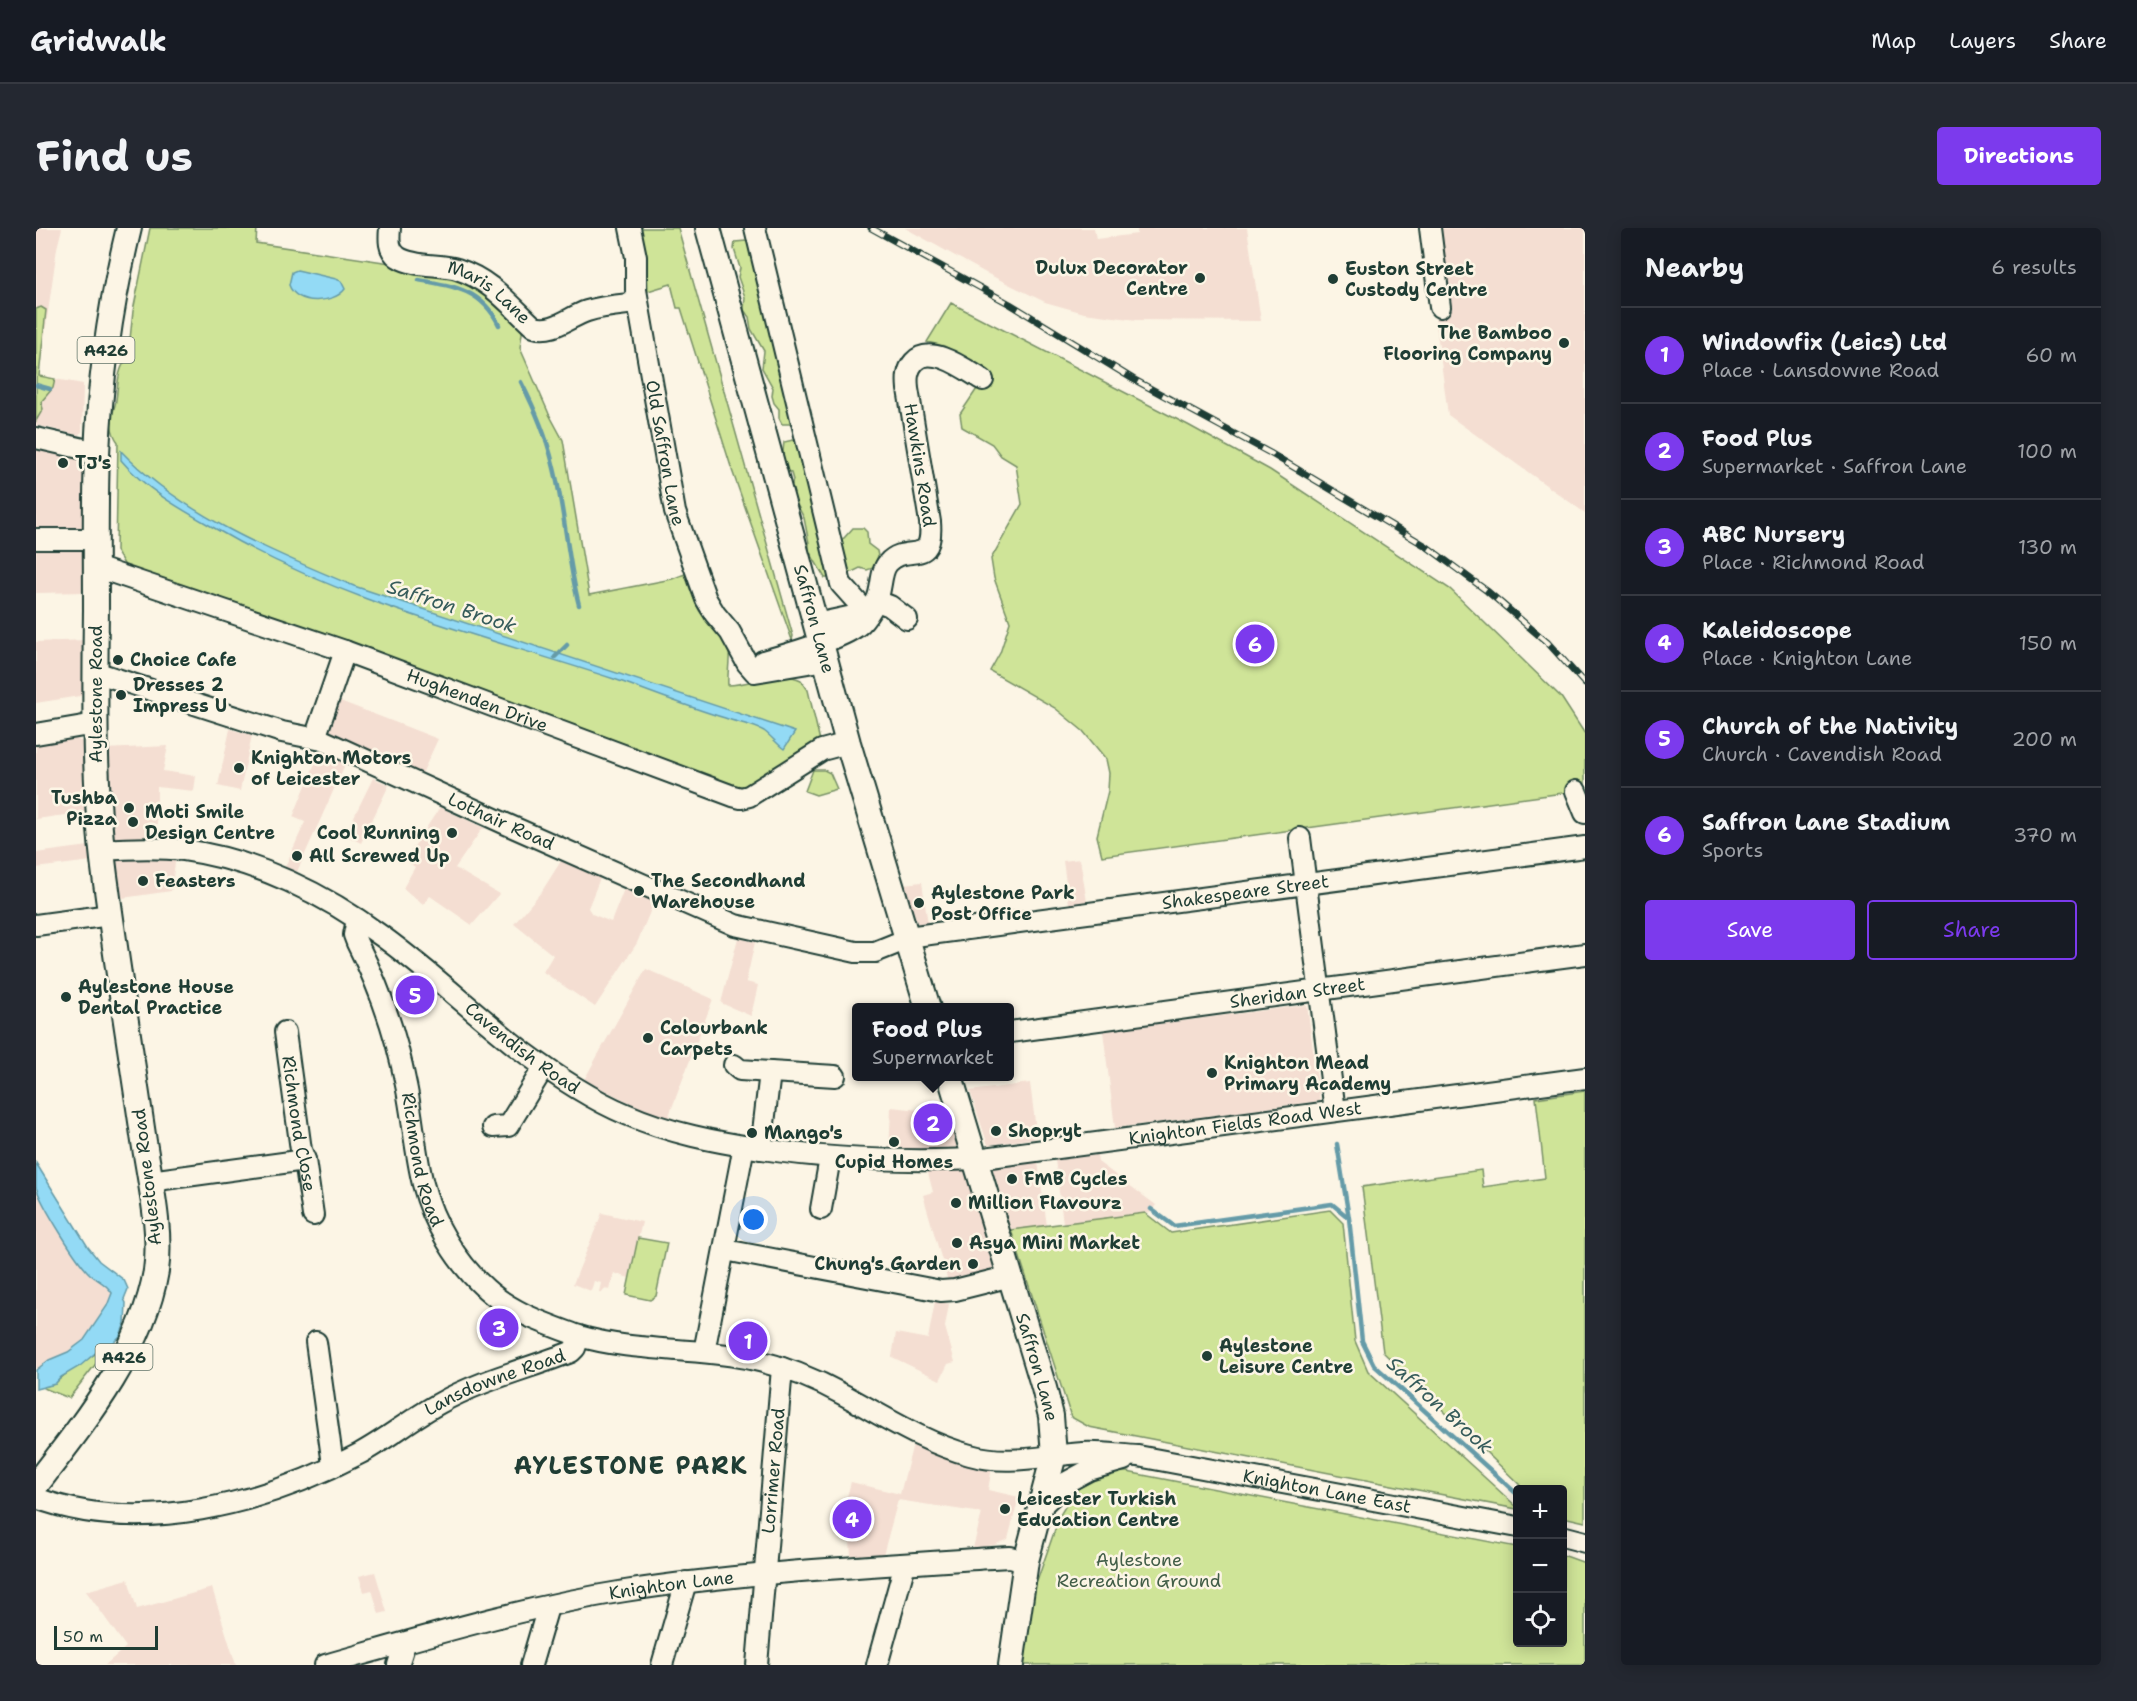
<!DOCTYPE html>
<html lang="en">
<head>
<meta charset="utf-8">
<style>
  :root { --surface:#171b24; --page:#242831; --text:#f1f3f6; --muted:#9ea1a6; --line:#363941; --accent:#7c3aed }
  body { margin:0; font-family:"Shantell Sans",sans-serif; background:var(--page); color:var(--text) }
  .controls { position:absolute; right:18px; bottom:18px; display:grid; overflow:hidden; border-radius:6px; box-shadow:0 3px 15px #0003 }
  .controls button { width:54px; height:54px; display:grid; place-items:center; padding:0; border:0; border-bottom:2px solid var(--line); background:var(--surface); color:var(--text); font:30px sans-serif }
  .scale { position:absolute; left:18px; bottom:15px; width:104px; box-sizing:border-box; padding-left:6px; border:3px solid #1f3d34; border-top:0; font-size:16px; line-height:21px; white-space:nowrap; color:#1f3d34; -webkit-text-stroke:4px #fcf5e5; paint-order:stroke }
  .you { position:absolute; left:718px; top:992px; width:21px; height:21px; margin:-15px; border:4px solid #fff; border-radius:50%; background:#1a73e8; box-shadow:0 0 0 9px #1a73e833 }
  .badge { display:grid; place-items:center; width:39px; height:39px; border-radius:50%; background:var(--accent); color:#fff; font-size:20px; font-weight:700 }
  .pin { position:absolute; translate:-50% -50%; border:3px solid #fff; box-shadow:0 2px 6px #0006 }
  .popup { position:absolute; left:816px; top:775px; width:162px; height:78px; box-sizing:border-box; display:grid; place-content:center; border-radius:6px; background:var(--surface); filter:drop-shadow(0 2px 4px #0005); font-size:20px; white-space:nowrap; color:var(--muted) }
  .popup b { font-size:22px; color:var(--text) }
  .popup::after { content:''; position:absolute; left:50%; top:100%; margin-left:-12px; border:12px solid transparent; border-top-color:var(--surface) }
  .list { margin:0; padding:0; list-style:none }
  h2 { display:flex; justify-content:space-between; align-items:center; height:78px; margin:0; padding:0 24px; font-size:26px }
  h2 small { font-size:20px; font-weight:400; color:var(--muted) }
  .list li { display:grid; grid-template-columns:39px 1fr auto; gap:18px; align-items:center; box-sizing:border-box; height:96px; padding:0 24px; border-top:2px solid var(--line) }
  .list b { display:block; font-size:22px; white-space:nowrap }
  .list p { margin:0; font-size:20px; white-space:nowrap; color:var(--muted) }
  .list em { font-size:20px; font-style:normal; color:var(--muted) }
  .actions { display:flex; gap:12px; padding:18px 24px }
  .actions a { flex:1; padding:14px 0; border:2px solid var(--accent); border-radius:6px; text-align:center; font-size:21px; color:var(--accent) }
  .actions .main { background:var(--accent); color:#fff }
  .icon { flex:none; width:33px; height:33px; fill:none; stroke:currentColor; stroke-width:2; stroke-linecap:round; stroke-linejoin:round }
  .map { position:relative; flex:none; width:1549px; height:1437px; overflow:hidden; border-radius:6px }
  header { display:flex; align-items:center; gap:36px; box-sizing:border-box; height:84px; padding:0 30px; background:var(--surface); border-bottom:2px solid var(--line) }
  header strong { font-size:28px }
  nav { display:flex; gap:33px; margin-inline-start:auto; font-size:21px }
  .intro { display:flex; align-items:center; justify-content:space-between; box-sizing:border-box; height:144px; padding:0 36px }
  h1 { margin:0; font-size:42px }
  .button { padding:15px 27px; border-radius:6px; background:var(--accent); color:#fff; font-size:21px; font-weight:700 }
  main { display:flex; gap:36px; padding:0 36px }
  aside { flex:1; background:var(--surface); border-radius:6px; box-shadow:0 3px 15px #0003 }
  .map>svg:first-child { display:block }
  .built { fill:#f4ded2 }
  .green { fill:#cfe498; stroke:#779066; stroke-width:1.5 }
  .water { fill:#93daf5; stroke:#659ba8; stroke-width:1.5 }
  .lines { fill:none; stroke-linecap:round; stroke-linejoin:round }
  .stream { stroke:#659ba8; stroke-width:4.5 }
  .minor-casing { stroke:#1f3d34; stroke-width:24 }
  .major-casing { stroke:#1f3d34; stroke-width:28 }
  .minor { stroke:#fcf5e5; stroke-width:20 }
  .major { stroke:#fcf5e5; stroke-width:24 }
  .rail-casing { stroke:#1f3d34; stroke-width:7 }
  .rail { stroke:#fcf5e5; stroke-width:4.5; stroke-dasharray:14; stroke-linecap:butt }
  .poi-dot { fill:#1f3d34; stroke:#fcf5e5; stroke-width:2 }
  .labels { text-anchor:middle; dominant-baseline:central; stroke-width:5; stroke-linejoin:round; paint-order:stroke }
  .shield { fill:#fcf5e5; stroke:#617469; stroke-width:1.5 }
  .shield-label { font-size:16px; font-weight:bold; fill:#1f3d34 }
  .poi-label { font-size:18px; font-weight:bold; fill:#1f3d34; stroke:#fcf5e5; text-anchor:start }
  .street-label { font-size:18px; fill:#1f3d34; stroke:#fcf5e5 }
  .park-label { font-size:18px; fill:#425e48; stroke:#fcf5e5 }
  .water-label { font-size:20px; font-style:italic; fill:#365c5b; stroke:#fcf5e5 }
  .district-label { font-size:24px; font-weight:bold; letter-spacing:1.5px; fill:#1f3d34; stroke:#fcf5e5 }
</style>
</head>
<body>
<header>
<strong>Gridwalk</strong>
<nav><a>Map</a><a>Layers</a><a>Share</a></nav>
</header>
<div class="intro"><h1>Find us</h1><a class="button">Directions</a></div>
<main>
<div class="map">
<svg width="1549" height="1437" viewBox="0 0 1549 1437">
  <rect width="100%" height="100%" fill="#fcf5e5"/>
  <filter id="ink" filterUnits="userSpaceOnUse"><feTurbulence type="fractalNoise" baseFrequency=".0167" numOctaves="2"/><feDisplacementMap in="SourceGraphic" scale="12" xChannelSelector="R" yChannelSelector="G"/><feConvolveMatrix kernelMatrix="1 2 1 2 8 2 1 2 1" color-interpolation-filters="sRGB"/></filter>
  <g filter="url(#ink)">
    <path class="built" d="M0,0H26L21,20L3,148L47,156L46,204L42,207L0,197Z
      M869,0H1058L1060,11L1101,6V0H1211L1225,93L1101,92L1048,85L1009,74L948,44Z
      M1402,0H1549V285L1412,187L1398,81Z
      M0,216L52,231V268L47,305L0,304Z
      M0,319L50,320L51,364L0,365Z
      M50,412V467L0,475V414Z
      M299,471L402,511L384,550L290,503Z
      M194,501L216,507L204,563L182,558Z
      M32,510L41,511L48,515L50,521L51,584L0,591V514Z
      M132,518L127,543L160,548L158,563L121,559V609L95,614L75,611L68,521Z
      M286,518L311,532L261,644L249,639L269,594L257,589Z
      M337,550L353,557L325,615L309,607Z
      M404,579L450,601H446L419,640L463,666L436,697L394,668L387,677L367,660L379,639L369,632Z
      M53,618L55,633L0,640V625Z
      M140,628L135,663L86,670L85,664L79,665L76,633L79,629Z
      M1044,631L1051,674L1033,676L1027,633Z
      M525,633L564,650L552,680L556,686L575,694L588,661L618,674L601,715L559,779L507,744L517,727L478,696L506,663Z
      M886,654L892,696L882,697L868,656Z
      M702,710L719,714L710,754L722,757L715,788L685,775Z
      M610,741L677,771L631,893L548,852Z
      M1271,777L1284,873L1079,900L1067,803Z
      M994,855L1001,910L952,917L934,863Z
      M855,879L903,884L914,881L926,917L923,923L853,926Z
      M1061,927L1062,934L1120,977L1114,985L1027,995L1019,932Z
      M1002,934L1011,998L975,1002L960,951L954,948L953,943L958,936L971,935L979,937Z
      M932,938V950L956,1035L961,1036V1041L913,1057L887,967L897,964L891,941Z
      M0,958L19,996L36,1021L55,1047L72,1058L76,1065L71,1078L48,1112L32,1124L13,1132L0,1142Z
      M566,985L606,994L593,1050L578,1045L574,1062L568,1061L566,1065L563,1064L565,1055L558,1053L555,1063L537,1056Z
      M899,1073L913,1076L909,1099L919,1134L912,1136L904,1152L856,1129L860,1105L892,1111Z
      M877,1216L895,1223L956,1239L952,1262L983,1269L972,1311L958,1317L937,1320L946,1285L862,1272L847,1327L815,1330L813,1292L805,1290L815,1254L864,1266Z
      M339,1344L351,1384L343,1386L336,1362L328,1364L323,1348Z
      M92,1351L101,1381L176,1360L200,1437H69L90,1419L50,1363Z"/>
    <path class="green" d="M114,0H221L220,15L361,36L434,52L487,98L484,120L513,186L527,212L553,367L636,351L649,346C653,358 657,371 663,382C672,397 688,407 693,425C694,430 691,449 692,457C715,457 745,442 765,452L772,462L784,513L713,558L704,561L91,341L80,323L82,214C78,209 76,202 75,196C75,187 79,180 80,172C82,159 81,140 92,130L97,83Z
      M604,0H642L757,408L756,412L696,242L645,80H641L635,56L612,63L611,37Z
      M710,13L715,15L717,21L714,25L758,193L754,196H746L743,190V181L738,175L736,168L737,160L726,140L728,123L715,101L713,89L708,82L709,69L702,49L704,40L698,21L699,14Z
      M915,75L1152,197L1234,242L1414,361L1525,469L1549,506V562L1066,628L1061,608L1072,563L1073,545L1070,531L1047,503L1019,480L954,443L964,425L974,394L958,350L955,331L986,276L980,237L965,228L956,216L926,199L924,186L953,143L908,118L891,114Z
      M5,79L10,82L3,148L19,151L17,160L5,174L7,181L0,193V81Z
      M757,212L763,215L794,350H789L773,323V315L768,290L757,269L755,259L757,252L755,245L750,242L746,233L748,214Z
      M817,300H827L831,304L832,316L841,323L842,328L837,340L831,342L824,340L810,347L799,312L808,310Z
      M777,542H788L794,545L801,561L780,567L769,563Z
      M1549,863V1294L1527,1289L1526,1262L1488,1261L1347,1124L1326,959L1445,942L1447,959L1509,950L1500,870Z
      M1294,982L1307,995L1319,1113L1332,1143L1481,1279V1281L1053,1199L1035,1189L975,1002L1109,985L1135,1005Z
      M602,1010L631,1015L620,1068L614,1072L590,1067Z
      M74,1118L33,1170L5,1159L19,1156C27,1146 62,1123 74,1118Z
      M1081,1244H1091L1481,1319L1482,1414H1526L1527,1327L1549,1335V1437H987L998,1362L1024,1287L1036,1267L1042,1260L1059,1252L1062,1248Z"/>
    <path class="water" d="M261,42L300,51L305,53L309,61C298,76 260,78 253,57L256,44Z
      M85,223C145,286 238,325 318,358L759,504L748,521C741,516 735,508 728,503C716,496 702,495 689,490C652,479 615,464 578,451C444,407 302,373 180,301C145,281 111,263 85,232Z
      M0,935L52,1019L63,1033L88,1052L92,1061L88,1071L90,1075L89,1095L84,1108L74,1118L63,1122L44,1138L25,1149L19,1156L0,1161V1142L13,1132L32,1124L48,1112L71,1078L76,1065C70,1055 63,1054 55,1047C42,1036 5,976 0,959C0,952 0,942 0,935Z"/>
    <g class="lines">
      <path class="stream" d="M383,52C418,58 446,62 463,97
        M485,154C499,181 510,207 517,236C529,282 531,330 543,377
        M0,157L14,161
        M519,429L531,417
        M1301,916L1313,990
        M1115,981L1138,998L1296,976L1313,990L1326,1113L1338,1137L1482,1267"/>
      <g class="minor-casing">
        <g id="minor">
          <path id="s1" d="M354,0C353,11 352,22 362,29C377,39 404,36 421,41C455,52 473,76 498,99C517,105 533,89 551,83C567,78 585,77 602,75"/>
          <path id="s2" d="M594,0L600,29V62L604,85L639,284L670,371L679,386L694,404L711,435L719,444L790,432"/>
          <path d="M719,0L805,356L831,385"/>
          <path d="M1394,0L1404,79"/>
          <path d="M0,210L61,224"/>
          <path d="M0,311H60"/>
          <path id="s3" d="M60,339L309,423L697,568L705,570L713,568L786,522L812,515"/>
          <path d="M841,373L854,378L871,391"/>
          <path d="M780,396L831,385"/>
          <path d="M727,433C752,426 804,412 823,397C829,393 835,381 839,375C847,364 843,345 852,335C870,314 898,341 894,294L872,161C871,151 871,142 878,134C895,115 930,142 947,152"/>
          <path id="s4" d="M59,444L246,504L286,512L470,596L699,697L820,724H839L879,708L1549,619"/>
          <path d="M0,506L59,496"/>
          <path d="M279,510L309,423"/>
          <path d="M1540,563L1549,585"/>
          <path d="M1264,610L1299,883"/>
          <path id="s5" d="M66,622C94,620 121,619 148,622C220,632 289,666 347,709C395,744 438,785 485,822C517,846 552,870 590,886C633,905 680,914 726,921C799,932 867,934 940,931L1549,850"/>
          <path id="s6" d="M321,691L318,707L321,715C345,762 360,805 370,857C377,890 379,924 387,956C397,995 420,1034 450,1061C476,1085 511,1096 543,1108"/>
          <path d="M0,697L74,687"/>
          <path id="s7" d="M249,804L265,922L269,932L277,987"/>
          <path id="s8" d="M974,804L1549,726"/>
          <path d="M698,837L704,842L799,848"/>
          <path d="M457,899L472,898L508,839"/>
          <path d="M725,921L734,844"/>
          <path d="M114,953L269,932"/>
          <path d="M785,981L794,930"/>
          <path d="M689,1022L905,1063L919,1062L975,1048"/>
          <path d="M280,1114L297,1237"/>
          <path d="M668,1124L708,918"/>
          <path id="s9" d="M0,1270C104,1309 228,1276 323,1226C351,1211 376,1190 404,1175C445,1152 491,1141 535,1124L539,1120L543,1108C597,1124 654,1119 710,1130C744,1137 777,1150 808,1167C849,1189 889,1215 934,1227C973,1238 1009,1227 1047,1225C1065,1224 1084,1227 1102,1228L1482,1299"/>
          <path d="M1004,1279L1031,1254L1053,1242L1088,1232"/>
          <path d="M1526,1308L1549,1314"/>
          <path id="s10" d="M289,1437C388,1409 487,1379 589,1363C711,1344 834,1338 956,1330L974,1329L990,1333"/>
          <path d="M362,1437L369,1415"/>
          <path d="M495,1437L512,1379"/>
          <path d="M626,1437L650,1354"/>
          <path id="s11" d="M721,1437L746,1140"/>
          <path d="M841,1437L869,1336"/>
        </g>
      </g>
      <g class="major-casing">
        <g id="major">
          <path id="s12" d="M672,0L812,515L892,780"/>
          <path id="s13" d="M914,848L1008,1160L1015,1188L1018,1227L990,1333L975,1437"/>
          <path d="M0,1257C48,1195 107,1122 120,1043C126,1001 113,949 107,907C95,825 82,744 71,662C57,569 59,476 60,382C60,330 59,278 61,226C64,150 75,74 93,0"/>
        </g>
      </g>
      <use href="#minor" class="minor"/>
      <use href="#major" class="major"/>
      <g class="rail-casing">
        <path id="rail" d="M835,0L974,76L1097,151L1234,225L1390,318L1451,363L1512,415L1549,456"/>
      </g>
      <use href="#rail" class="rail"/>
    </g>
  </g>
  <g class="poi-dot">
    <circle cx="1164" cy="50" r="6"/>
    <circle cx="1297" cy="51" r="6"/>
    <circle cx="1528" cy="115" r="6"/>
    <circle cx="27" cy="235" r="6"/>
    <circle cx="82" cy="432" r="6"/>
    <circle cx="85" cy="467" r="6"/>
    <circle cx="203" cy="540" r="6"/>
    <circle cx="93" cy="580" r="6"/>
    <circle cx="97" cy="594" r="6"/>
    <circle cx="416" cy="605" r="6"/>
    <circle cx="261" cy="628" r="6"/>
    <circle cx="107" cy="653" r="6"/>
    <circle cx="603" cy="663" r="6"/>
    <circle cx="883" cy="675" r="6"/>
    <circle cx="30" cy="769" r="6"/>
    <circle cx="612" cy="810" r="6"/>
    <circle cx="1176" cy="845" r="6"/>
    <circle cx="960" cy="903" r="6"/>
    <circle cx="716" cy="905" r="6"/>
    <circle cx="858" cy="914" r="6"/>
    <circle cx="976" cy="951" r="6"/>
    <circle cx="920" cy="975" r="6"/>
    <circle cx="921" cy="1015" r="6"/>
    <circle cx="937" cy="1036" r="6"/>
    <circle cx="1171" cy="1128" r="6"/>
    <circle cx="969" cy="1281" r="6"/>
  </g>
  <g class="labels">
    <g class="shield">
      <rect x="41.5" y="109" width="57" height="26" rx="4.5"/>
      <rect x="59.5" y="1116" width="57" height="26" rx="4.5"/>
    </g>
    <g class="shield-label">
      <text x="70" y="122">A426</text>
      <text x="88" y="1129">A426</text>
    </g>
    <g class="poi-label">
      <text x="1152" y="40" text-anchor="end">Dulux Decorator<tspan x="1152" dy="21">Centre</tspan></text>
      <text x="1309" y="41">Euston Street<tspan x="1309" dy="21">Custody Centre</tspan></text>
      <text x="1516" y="105" text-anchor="end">The Bamboo<tspan x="1516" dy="21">Flooring Company</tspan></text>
      <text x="39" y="235">TJ's</text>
      <text x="94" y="432">Choice Cafe</text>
      <text x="97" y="457">Dresses 2<tspan x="97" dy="21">Impress U</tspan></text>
      <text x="215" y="530">Knighton Motors<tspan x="215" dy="21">of Leicester</tspan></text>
      <text x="81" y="570" text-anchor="end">Tushba<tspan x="81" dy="21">Pizza</tspan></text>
      <text x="109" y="584">Moti Smile<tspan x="109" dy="21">Design Centre</tspan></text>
      <text x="404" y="605" text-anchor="end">Cool Running</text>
      <text x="273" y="628">All Screwed Up</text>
      <text x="119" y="653">Feasters</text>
      <text x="615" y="653">The Secondhand<tspan x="615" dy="21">Warehouse</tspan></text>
      <text x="895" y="665">Aylestone Park<tspan x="895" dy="21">Post Office</tspan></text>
      <text x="42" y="759">Aylestone House<tspan x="42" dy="21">Dental Practice</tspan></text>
      <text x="624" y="800">Colourbank<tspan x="624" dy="21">Carpets</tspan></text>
      <text x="1188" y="835">Knighton Mead<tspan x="1188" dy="21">Primary Academy</tspan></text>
      <text x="972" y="903">Shopryt</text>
      <text x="728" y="905">Mango's</text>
      <text x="858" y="934" text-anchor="middle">Cupid Homes</text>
      <text x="988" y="951">FMB Cycles</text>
      <text x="932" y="975">Million Flavourz</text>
      <text x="933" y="1015">Asya Mini Market</text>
      <text x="925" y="1036" text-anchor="end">Chung's Garden</text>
      <text x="1183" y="1118">Aylestone<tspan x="1183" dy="21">Leisure Centre</tspan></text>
      <text x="981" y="1271">Leicester Turkish<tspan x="981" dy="21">Education Centre</tspan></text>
    </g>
    <g class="street-label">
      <text stroke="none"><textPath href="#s1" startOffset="132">Maris Lane</textPath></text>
      <text stroke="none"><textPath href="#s2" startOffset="228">Old Saffron Lane</textPath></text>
      <text transform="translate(884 237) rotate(81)">Hawkins Road</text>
      <text stroke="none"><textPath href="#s12" startOffset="405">Saffron Lane</textPath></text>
      <text transform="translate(60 466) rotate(-90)">Aylestone Road</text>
      <text stroke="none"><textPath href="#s3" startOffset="404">Hughenden Drive</textPath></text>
      <text stroke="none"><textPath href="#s4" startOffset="434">Lothair Road</textPath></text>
      <text stroke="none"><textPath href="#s4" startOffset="1209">Shakespeare Street</textPath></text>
      <text stroke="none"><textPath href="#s8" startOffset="290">Sheridan Street</textPath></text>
      <text stroke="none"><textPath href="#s5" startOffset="480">Cavendish Road</textPath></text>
      <text stroke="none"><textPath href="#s7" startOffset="93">Richmond Close</textPath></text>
      <text stroke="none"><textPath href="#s5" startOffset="1230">Knighton Fields Road West</textPath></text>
      <text stroke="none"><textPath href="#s6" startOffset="252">Richmond Road</textPath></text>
      <text transform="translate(111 949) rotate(-97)">Aylestone Road</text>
      <text stroke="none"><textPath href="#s13" startOffset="304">Saffron Lane</textPath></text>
      <text stroke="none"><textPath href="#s9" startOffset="490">Lansdowne Road</textPath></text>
      <text stroke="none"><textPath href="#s11" startOffset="195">Lorrimer Road</textPath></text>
      <text stroke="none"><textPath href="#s9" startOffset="1365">Knighton Lane East</textPath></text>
      <text stroke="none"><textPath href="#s10" startOffset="356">Knighton Lane</textPath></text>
    </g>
    <g class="park-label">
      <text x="1103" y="1332">Aylestone<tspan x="1103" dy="21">Recreation Ground</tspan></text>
    </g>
    <g class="water-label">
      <text transform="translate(416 378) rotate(18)">Saffron Brook</text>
      <text transform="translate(1404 1177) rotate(42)">Saffron Brook</text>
    </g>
    <g class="district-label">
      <text x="595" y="1238">AYLESTONE PARK</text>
    </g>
  </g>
</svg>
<div class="controls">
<button>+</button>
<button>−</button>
<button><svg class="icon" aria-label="locate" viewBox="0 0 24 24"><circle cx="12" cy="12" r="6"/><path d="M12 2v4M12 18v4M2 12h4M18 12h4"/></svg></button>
</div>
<div class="scale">50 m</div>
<div class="you"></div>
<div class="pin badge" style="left:712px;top:1113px">1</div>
<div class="pin badge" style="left:897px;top:895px">2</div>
<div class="popup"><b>Food Plus</b>Supermarket</div>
<div class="pin badge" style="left:463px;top:1100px">3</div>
<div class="pin badge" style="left:816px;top:1291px">4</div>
<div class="pin badge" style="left:379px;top:767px">5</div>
<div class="pin badge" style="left:1219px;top:416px">6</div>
</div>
<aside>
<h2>Nearby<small>6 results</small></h2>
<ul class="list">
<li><span class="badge">1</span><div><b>Windowfix (Leics) Ltd</b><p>Place · Lansdowne Road</p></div><em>60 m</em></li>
<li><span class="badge">2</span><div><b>Food Plus</b><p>Supermarket · Saffron Lane</p></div><em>100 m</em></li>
<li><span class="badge">3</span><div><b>ABC Nursery</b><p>Place · Richmond Road</p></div><em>130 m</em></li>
<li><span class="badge">4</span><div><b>Kaleidoscope</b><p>Place · Knighton Lane</p></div><em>150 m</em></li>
<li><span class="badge">5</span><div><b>Church of the Nativity</b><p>Church · Cavendish Road</p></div><em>200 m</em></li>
<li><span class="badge">6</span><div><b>Saffron Lane Stadium</b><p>Sports</p></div><em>370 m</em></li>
</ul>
<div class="actions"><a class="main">Save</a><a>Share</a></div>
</aside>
</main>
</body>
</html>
